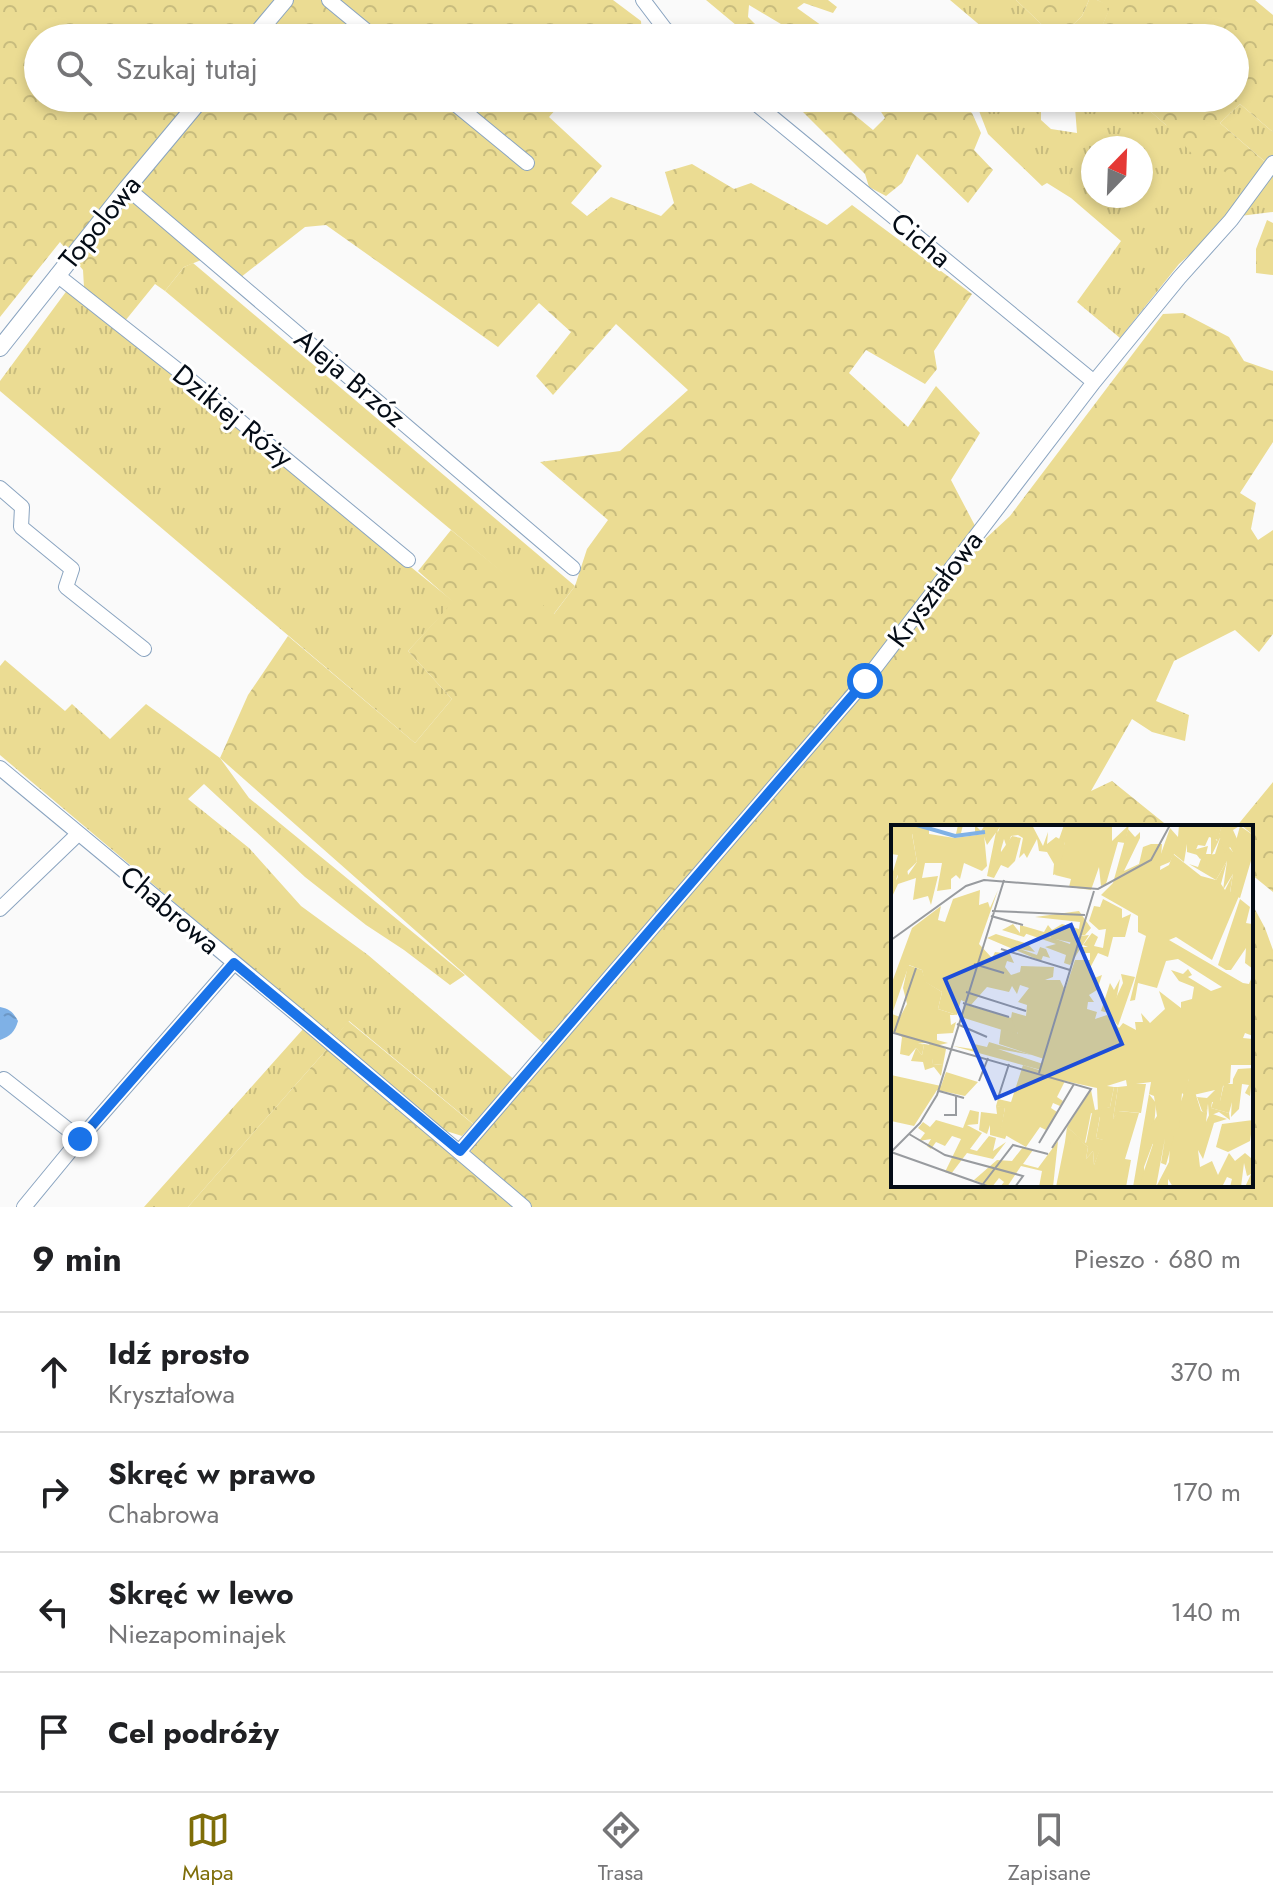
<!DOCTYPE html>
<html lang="pl">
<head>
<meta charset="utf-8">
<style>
  :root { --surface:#fff; --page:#f6f6f6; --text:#202124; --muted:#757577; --line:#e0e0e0; --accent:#7e6d08 }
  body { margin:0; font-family:Jost,sans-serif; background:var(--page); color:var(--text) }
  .compass { position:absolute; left:1081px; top:136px; width:72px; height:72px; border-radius:50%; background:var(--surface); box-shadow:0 4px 12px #0003; rotate:23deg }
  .stop { position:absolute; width:24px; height:24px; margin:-18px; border:6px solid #1a73e8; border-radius:50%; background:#fff }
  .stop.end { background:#1a73e8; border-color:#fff; box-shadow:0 2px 8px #0008 }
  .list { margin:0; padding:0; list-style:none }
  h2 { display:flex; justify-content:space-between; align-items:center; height:104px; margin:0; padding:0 32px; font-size:34px }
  h2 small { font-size:26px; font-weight:400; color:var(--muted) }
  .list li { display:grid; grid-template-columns:52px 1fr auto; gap:24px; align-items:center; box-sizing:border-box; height:120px; padding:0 32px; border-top:2px solid var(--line) }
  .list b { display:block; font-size:30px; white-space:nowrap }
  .list p { margin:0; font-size:26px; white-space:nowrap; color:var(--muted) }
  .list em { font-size:26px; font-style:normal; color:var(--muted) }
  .icon { flex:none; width:44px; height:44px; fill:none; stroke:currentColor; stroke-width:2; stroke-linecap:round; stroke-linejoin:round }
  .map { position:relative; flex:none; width:1273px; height:1207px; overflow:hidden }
  .search { position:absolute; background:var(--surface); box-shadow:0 4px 12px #0003; left:24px; right:24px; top:24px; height:88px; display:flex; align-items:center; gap:20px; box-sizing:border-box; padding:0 28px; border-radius:44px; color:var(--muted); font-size:30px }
  .sheet { height:584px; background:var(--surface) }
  nav { display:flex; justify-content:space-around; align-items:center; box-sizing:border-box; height:112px; border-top:2px solid var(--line); background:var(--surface); font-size:22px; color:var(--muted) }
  nav a { display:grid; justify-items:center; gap:4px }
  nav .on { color:var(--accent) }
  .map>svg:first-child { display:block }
  .grass { fill:url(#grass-tufts); fill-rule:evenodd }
  .forest { fill:url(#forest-crowns) }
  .water { fill:url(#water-ripples) }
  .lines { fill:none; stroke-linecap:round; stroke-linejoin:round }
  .minor-casing { stroke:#8aa4c0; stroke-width:16 }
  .tertiary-casing { stroke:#8aa4c0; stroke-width:18 }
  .minor { stroke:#fff; stroke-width:14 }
  .tertiary { stroke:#fff; stroke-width:16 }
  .route { stroke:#1a73e8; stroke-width:10 }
  .labels { text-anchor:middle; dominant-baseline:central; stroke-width:6; stroke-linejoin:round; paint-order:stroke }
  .street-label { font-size:28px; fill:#040c16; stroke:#fff }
  .inset-river { fill:none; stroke:#7fb1e6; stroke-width:4 }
  .inset-road { fill:none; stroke:#989b9f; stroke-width:2 }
  .view { fill:#1d4ed8; fill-opacity:0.15; stroke:#1d4ed8; stroke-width:4 }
  .inset-edge { fill:none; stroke:#040c16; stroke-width:4 }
</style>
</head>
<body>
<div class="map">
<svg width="1273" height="1207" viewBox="0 0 1273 1207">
  <defs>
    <pattern id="grass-tufts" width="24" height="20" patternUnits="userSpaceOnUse" patternTransform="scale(2)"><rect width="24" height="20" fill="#ebdc93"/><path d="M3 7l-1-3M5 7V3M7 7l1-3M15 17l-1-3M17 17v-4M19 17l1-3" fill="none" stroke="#c8bc7e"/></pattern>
    <pattern id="forest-crowns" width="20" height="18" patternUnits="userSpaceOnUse" patternTransform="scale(2)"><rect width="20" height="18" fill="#ebdc93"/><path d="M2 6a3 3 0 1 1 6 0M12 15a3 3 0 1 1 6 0" fill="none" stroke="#c8bc7e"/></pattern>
    <pattern id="water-ripples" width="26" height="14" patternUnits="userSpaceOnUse" patternTransform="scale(2)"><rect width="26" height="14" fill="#7fb1e6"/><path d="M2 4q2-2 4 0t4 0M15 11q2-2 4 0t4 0" fill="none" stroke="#6c97c5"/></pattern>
  </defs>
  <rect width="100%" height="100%" fill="#fafafa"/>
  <path class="grass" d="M950,0H1016L1056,38H995Z
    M1089,0H1097L1111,6L1097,38H1059L1082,16Z
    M974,98H1014L1017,101L1031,99L1041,108V120L1051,129L1077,133L1075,108L1067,98H1135L1166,125L1270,166L1220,123L1240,104L1273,132V212L1232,217L1179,264L1120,338L1077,302L1121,241L1071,198L1047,183L1042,186L988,134ZM1093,148H1141V196H1093Z
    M193,263L575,586L553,615L165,291L184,267Z
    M68,289L454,602L408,651L452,699L415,743L0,391V381Z
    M5,660L65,711L72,704L110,739L146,704L220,758L249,798L465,975L450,985L404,950L366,925L305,877L204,784L188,799L249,848L301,906L368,955L523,1087L483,1132L349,1021L335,1038L0,755V666Z
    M304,1028L328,1048L188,1207H144Z"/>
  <path class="forest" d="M0,0H613L641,21L642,38H38V98H566L549,117L602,166L571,203L587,216L611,197L661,216L674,203L665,172L692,164L734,189L751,183L827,225L852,205L972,294L934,351L937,369L925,384L866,350L849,373L908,427L936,386L980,433L951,480L983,541L1010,516L1163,314L1183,313L1229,337L1244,361L1273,371V442L1240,493L1256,503L1251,529L1258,540L1273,530V634L1259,652L1235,630L1174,661L1156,701L1189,715L1185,741L1152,732L1132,719L1091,791L1112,781L1169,827H893V1185H1251V902L1265,928L1273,950V1207H531L470,1155L473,1144L553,1052L220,758L248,695L288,636L415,743L452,699L408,651L453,602L418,571L451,530L554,614L575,586L587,549L608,520L540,462L620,451L688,390L616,324L553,395L536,376L571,332L539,303L498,347L326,225L305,227L236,281L206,258L184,267L165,291L155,284L125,321L84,287L83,270L60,242L0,317Z
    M706,0H828L837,7L833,13L804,3L797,8L839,38H795L791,30L749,5L748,17L769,38H747L748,35Z
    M1016,0H1089L1082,16L1059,38H1056Z
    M1097,0H1255L1273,15V132L1240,104L1220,123L1271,167L1261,190L1195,157L1166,125L1135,98H1235V38H1097L1110,7Z
    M768,98H837L839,102L873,130L885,118L874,101L880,98H906L912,103L915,98H953L972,113L981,133L974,150L993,170L968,203L917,154L902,183L886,196L869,187L865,174L794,103Z
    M1267,220L1273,223V275L1256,273V249Z
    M1273,782V892L1251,874V827H1236Z
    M348,1021L473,1124L462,1136L443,1130L335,1038Z
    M328,1048L518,1207H188Z"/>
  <path class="water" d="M0,1007C10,1009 13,1012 18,1021C15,1032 10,1036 0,1040Z"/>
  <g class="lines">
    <g class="minor-casing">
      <path id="minor" d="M329,0L375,38
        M643,0L665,29L676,38
        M448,98L527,163
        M749,98L1094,382
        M127,188L573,568
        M57,275L189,379L408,560
        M0,488L22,507L21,527L72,569L66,587L144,649
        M0,768L306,1022L524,1207
        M0,909L78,834
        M4,1079L80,1139
        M460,1151L865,681L1094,382L1179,278L1231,220L1273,163
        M24,1207L80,1139L234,963"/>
    </g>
    <g class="tertiary-casing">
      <path id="tertiary" d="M253,38L285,0
        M0,348L127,188L202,98"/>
    </g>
    <use href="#minor" class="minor"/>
    <use href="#tertiary" class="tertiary"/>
  </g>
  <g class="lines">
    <path class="route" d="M80,1139L234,963L460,1151L865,681"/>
  </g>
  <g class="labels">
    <g class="street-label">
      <text transform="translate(100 222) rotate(-51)">Topolowa</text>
      <text transform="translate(921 240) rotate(40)">Cicha</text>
      <text transform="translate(350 378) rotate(40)">Aleja Brzóz</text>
      <text transform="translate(233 416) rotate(39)">Dzikiej Róży</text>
      <text transform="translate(935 589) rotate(-53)">Kryształowa</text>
      <text transform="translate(170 910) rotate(40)">Chabrowa</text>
    </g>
  </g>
  <g transform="translate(891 825)">
    <rect width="362" height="362" fill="#fafafa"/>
    <path d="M173,0H221V16L238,0L234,18L227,17L215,59L210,61L208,42L200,65L178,62L180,54L164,50L174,17H167ZM288,0H331L327,15L318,12L314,21L307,20L304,27L310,31L296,27V19L293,37L283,29L279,37L265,43L279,3L287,12ZM38,1V9L64,13L93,9L96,41L91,46L73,38L69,54L65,50L60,54V64L46,66L51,38H34L31,53L47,51L40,80L37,71L22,75L25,53L7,59L0,74V53L7,49L5,55L16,43L17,50L26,37L21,8ZM349,1L362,10V29L349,73L339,68L342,49L332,65L336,36L325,55L298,39L307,42L311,31L324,29L329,13L342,27ZM106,2L110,27L121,11L130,13L124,36L117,43L110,40L103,53L96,51ZM138,104L160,113L164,108L165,114L179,119L181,112L198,110L179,140L173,138L175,130L154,122L165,119L133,108ZM17,140L31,145L35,157L51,167L47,184L66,190H59L60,200L65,197L62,208L46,209V215L57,218L48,220L55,224L52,240L42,239L38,218H27L33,220L31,230L25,223L18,231L9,229L11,212L0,206L1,189L9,192L16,179L12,163ZM230,149L244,152L227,201L218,188L232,158ZM73,179L124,194L127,210L70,192ZM98,217L141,230L107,224L152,239L150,245L62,221L81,224L83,219L96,222ZM299,251L310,286L315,288L317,279L315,297L319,288L336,294L323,298L312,334L307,325L309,342L321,336L327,350L338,328L344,336L354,328L360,333L362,326V362H354L360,349L356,351L353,338L350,362H339L341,354L336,352L331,362H282L277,354V362H265L278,337L280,304ZM333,259H346L338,288L320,283L322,277L329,276ZM223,262H227L222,294L227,286L248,288L234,334L240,335L235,362H165L174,317L184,311L197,322L195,334L202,326L203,340L212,315L205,313L209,292L200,288L194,318L176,302L200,265L204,285L219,282ZM258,269L265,278L263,302L257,306L262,318L253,342L254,362H242ZM105,281L114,282L110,307L116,309L114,314L99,310V300L96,309L88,305L90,287L106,289ZM79,285L88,287L87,299L76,300L91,308L79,324L86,326L98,311L105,313L102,326L115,317L102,334L76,328L60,349L54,347L70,314L61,311L54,321L45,317L40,324L36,321L40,314L28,316L34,308L27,303L32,297L39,302L45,295L72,303ZM167,316L162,362H148L151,346L130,341L116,362H109L113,357L108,353L101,362L83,355L106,335L121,336L132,322L142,325L132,339L147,343Z" fill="#ebdc93"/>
    <path d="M0,0L42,1L21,9L26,37L6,56L7,50L0,53L7,30L0,29ZM67,0H72L70,8L84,9V0L90,6L94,0H141L152,21L157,7L156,19L165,12L174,17L168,48L162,50L163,39L156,27L148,26L146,14L136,33L133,28L128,33L132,13L127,10L120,11L116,23L113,14L109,28L104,14L109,2L96,20L92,9L53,10L65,9ZM331,0H361L362,10L350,0L342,5L347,16L343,29L339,22L334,28L329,13L315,42L316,32L309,34L302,25L317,21L315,29H320V8L326,16ZM237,4L244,12L249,7V13L233,46L248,39L252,22L260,19H271L269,45L278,40L282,29L310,51L325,55L336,36L330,59L334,65L342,49L339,67L348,71L321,135L285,112L278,115L352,158L358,159L362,149V211L354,208L352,213L362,214V240H340L339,258L332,261L329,277H321L320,283L338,288L339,295L328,287L318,291L317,279L315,289L311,286L306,272L316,273L324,265L298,271V254L294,271L291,268L288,303L280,305L283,311L275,340L270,338L274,313L265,362H254L250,355L262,319L254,316L256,306L266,291L263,271L258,269L260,257L245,259H255L250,288L228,286L222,294L227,262L236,261L235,255L216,261L223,262L219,282L207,286L206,263L174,256L166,272L172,276L169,281L162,278L160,283L166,287L155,305L149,302L135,322L109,307L114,283L105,281L107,274L120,277L132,240L148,245L153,234L108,219L110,204L127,209L120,193L121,187L135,191L136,180L127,177L138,163L129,160L126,169L121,161L118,167L96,162L80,180L70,175L66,190L47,184L51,167L34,157L31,145L18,140L0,192V160L21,103L50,81L47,95L54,97L62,74L89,65L88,80L97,77L99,83L107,65L88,119L101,133L104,127L119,129L123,138L116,136L114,142L120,150L129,147L130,141L163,142L162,152L154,155H169L174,165L184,135H199V128H190L189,122H197L192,120L201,108L207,112L203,121L212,123L215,104L208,105L198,96L203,81L209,82L212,74L231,84V93L240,89L234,112H222L217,132L207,128L199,143L201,154L211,150L206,165L198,170L203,177H197L196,184L206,187L204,194L216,190L228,203L232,198L245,205L244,197H252L250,188L259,198L274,184L268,166L290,183V177L301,174L303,162L288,156L280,145L292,149L297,144L301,150L297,152L320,166L331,162L287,134L275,136L266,163L247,158L244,175L239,176L255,111L247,107V91L210,70L222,58ZM349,74L359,82L355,98L361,99L362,144L354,138L355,123L340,145H335L327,140ZM188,86L200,103L194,110L181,112L187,119L164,114V108L161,113L138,105L133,112L111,105L122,99L129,108V100L153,107L157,100L161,105L171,99L188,104L189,97L144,92ZM105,109L137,119L144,127L129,124L146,130L149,122L155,124L159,133L152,131L150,136L96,113ZM229,154L224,182L218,188L210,186L219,158L223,165ZM26,218L40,220L42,239L52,240L50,251L43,242L34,245L32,237L20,236L25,223L31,230L33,220ZM362,243L359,271L354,268L358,260L351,259L348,284L340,292L342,254L347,244ZM55,247L87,257L74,271L46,265L23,301L0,296V250L50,261ZM201,288L209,291L205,313L213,315L203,340L202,326L195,334L197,322L184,312L178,320L174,317L176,302L195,318Z" fill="#ebdc93"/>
    <path d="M362,295L359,316L337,327L325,322L331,299Z" fill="#ebdc93"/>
    <path class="inset-river" d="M26,0L64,11L94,7"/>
    <path class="inset-road" d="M101,86L194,90M100,91L132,100M0,115L75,61L93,55L207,64L260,35L279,0M110,124L179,145M83,139L113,148M25,143L3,208L200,264L161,323M75,167L135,186M72,178L118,192M66,199L96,212M148,248L203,66M88,256L97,233M48,266L73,273M107,273L118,239M53,290H65V271M18,309L54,330L132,351L124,362M148,318L183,259M0,327L29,298L46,270L113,55M0,327L99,362M92,359L122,320L157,329"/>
    <path class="view" d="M180,100L231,219L105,273L54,154Z"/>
    <rect width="362" height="362" class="inset-edge"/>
  </g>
</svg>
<svg class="compass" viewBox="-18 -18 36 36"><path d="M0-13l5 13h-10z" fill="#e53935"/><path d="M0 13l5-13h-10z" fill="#757577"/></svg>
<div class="stop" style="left:865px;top:681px"></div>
<div class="stop end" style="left:80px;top:1139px"></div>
<div class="search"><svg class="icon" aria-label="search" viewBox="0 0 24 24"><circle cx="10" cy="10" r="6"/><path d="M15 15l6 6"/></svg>Szukaj tutaj</div>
</div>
<section class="sheet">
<h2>9 min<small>Pieszo · 680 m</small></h2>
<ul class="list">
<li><svg class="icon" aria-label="ahead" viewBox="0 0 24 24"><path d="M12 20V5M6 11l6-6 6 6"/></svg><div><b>Idź prosto</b><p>Kryształowa</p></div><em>370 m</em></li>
<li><svg class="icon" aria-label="right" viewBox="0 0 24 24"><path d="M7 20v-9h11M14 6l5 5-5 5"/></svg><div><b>Skręć w prawo</b><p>Chabrowa</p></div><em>170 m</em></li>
<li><svg class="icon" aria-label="left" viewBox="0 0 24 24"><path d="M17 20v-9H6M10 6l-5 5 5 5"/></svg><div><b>Skręć w lewo</b><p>Niezapominajek</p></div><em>140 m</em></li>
<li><svg class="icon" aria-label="arrive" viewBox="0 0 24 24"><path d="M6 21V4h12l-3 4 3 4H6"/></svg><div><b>Cel podróży</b></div></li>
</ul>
</section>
<nav>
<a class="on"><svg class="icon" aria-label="map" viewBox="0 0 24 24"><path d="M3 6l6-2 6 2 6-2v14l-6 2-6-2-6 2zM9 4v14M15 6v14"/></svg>Mapa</a>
<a><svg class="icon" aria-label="directions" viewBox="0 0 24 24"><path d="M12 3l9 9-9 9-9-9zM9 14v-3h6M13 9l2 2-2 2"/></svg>Trasa</a>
<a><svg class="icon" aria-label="saved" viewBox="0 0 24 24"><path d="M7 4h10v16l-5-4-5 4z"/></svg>Zapisane</a>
</nav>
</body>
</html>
